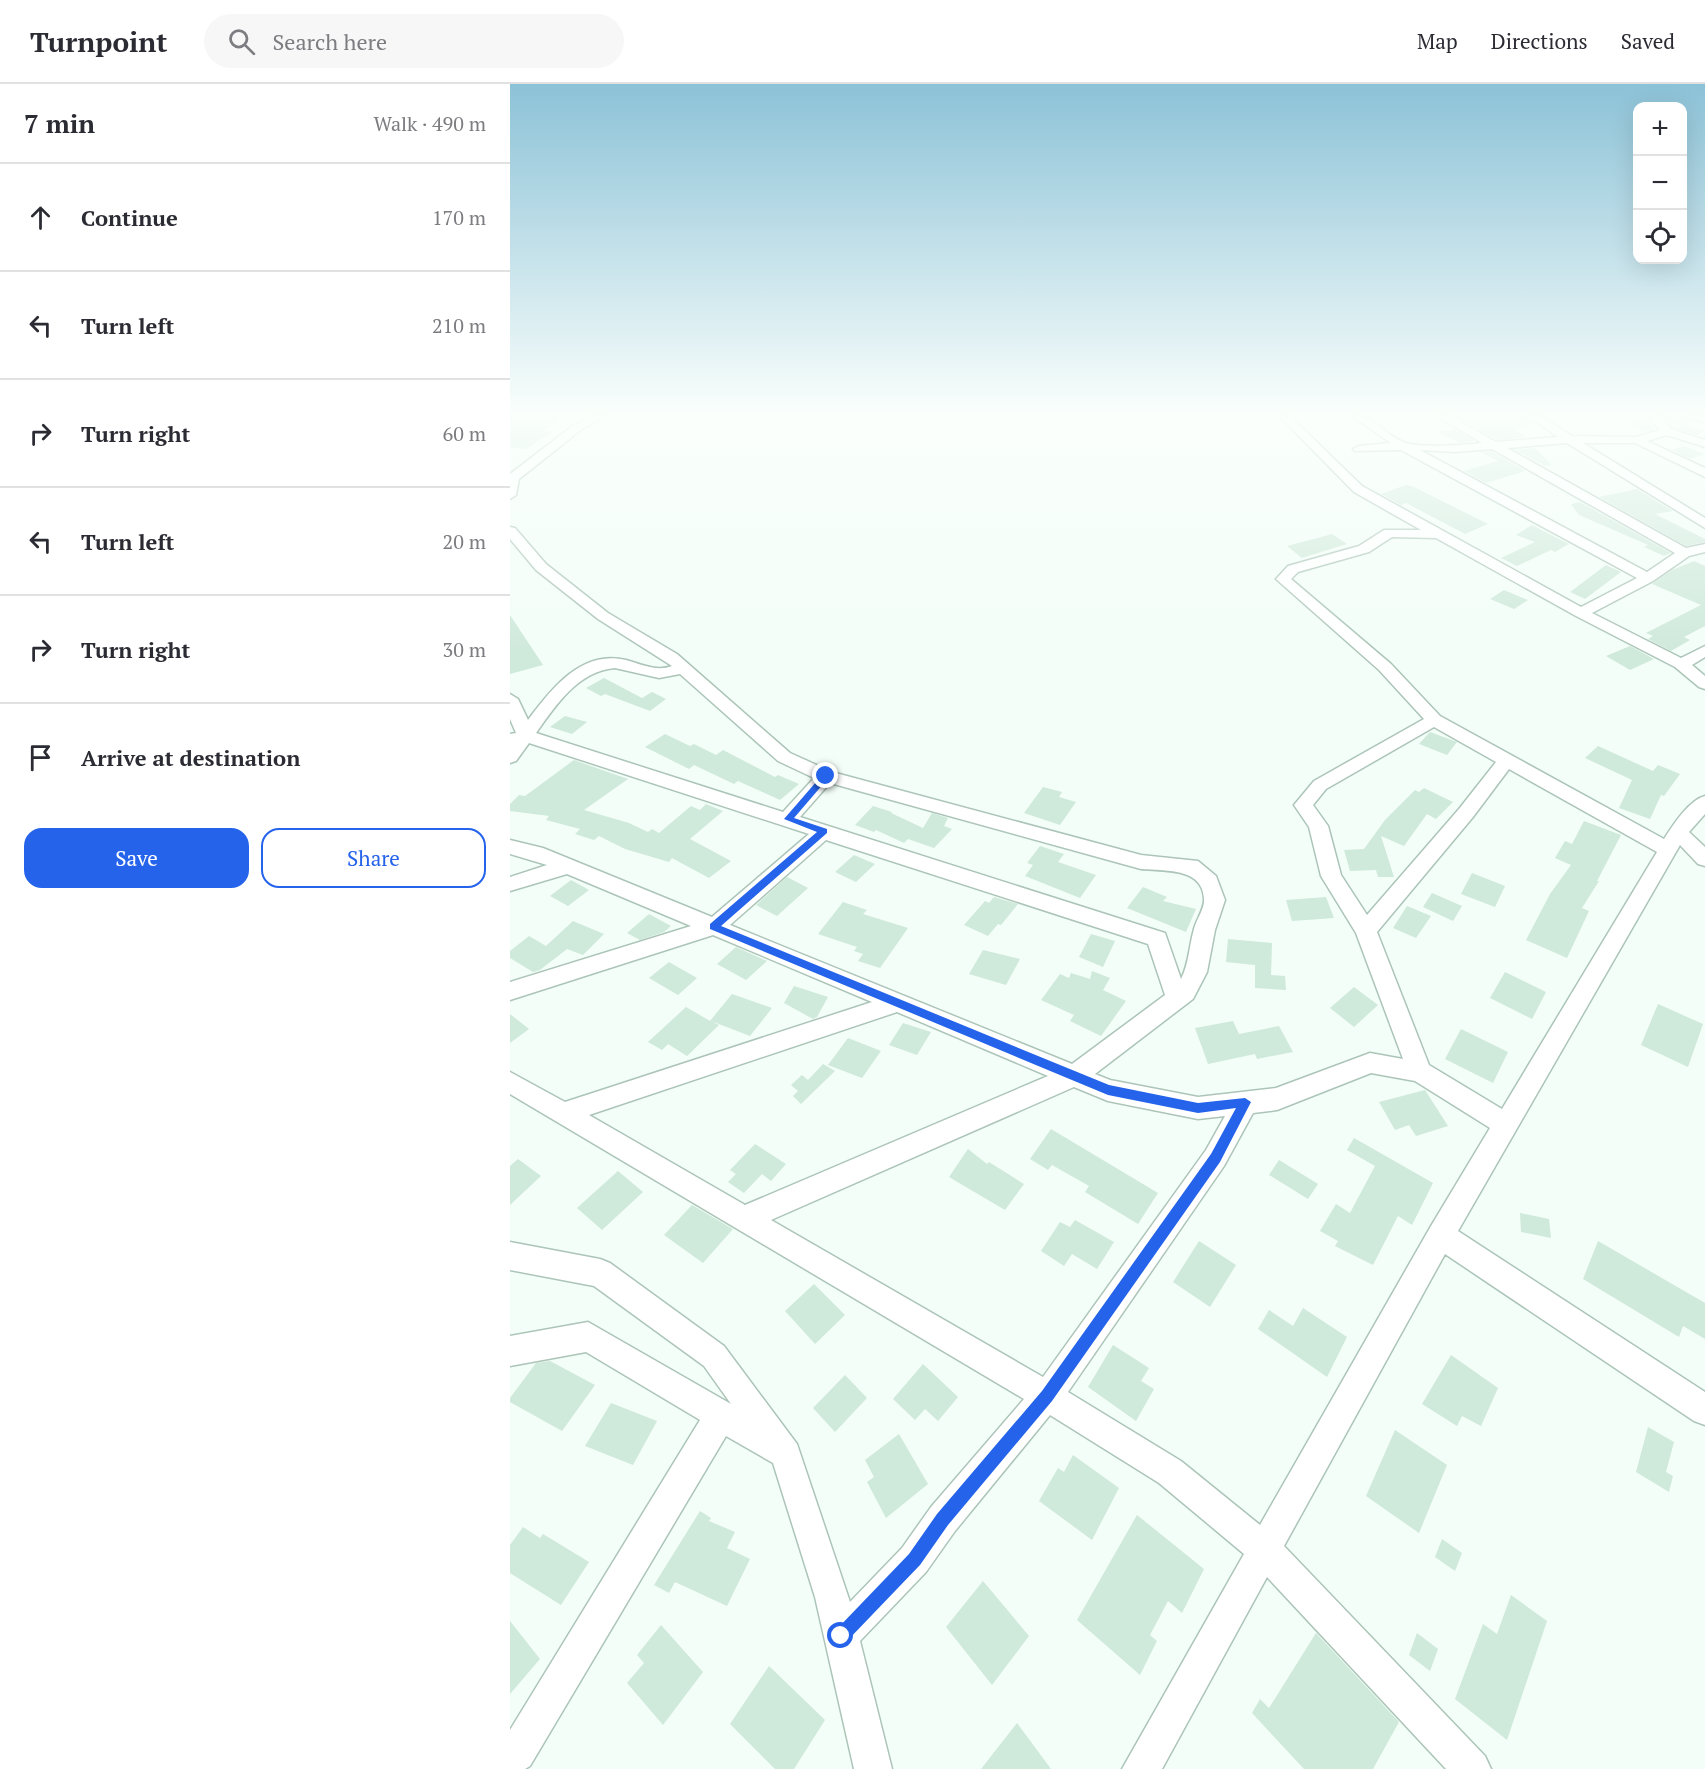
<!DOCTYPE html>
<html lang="en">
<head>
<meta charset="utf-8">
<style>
  :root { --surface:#fff; --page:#f7f7f7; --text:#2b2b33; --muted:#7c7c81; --line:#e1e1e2; --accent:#2563eb }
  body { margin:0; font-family:"PT Serif",serif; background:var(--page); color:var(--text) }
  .controls { position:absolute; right:18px; top:18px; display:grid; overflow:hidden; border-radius:12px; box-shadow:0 6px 24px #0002 }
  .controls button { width:54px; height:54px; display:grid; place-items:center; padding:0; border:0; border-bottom:2px solid var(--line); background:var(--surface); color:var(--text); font:30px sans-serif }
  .stop { position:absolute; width:18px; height:18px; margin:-14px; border:4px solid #2563eb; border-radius:50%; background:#fff }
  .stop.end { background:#2563eb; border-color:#fff; box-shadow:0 2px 6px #0008 }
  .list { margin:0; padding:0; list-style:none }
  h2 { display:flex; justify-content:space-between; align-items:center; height:78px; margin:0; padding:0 24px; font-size:26px }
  h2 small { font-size:20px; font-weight:400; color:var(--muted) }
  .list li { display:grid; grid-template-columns:39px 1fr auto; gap:18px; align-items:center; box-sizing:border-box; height:108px; padding:0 24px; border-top:2px solid var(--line) }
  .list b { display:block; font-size:22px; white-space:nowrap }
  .list em { font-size:20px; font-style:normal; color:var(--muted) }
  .actions { display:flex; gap:12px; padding:18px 24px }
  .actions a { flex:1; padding:14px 0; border:2px solid var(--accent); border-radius:18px; text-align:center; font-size:21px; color:var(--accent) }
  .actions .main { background:var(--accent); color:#fff }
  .icon { flex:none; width:33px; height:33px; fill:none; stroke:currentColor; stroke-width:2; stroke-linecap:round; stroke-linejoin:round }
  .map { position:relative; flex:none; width:1195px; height:1685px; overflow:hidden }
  header { display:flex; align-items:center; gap:36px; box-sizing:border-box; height:84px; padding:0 30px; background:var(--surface); border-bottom:2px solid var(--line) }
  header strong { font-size:28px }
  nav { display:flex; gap:33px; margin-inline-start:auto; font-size:21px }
  .search { width:420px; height:54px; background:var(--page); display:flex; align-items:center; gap:15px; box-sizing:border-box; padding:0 21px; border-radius:33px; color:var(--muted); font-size:22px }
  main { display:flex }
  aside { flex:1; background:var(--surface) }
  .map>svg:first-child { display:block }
  .building { fill:#cfe9db }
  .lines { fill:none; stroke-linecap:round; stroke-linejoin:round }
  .street-casing { stroke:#acc5b8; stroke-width:3 }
  .street { fill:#fff; fill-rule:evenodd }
  .route { fill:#2563eb }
</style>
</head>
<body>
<header>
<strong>Turnpoint</strong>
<div class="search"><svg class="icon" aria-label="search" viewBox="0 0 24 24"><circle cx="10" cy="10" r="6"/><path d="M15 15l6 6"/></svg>Search here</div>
<nav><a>Map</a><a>Directions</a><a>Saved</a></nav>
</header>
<main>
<aside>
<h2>7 min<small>Walk · 490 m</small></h2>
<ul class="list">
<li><svg class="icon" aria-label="ahead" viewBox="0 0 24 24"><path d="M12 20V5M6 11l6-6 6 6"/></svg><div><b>Continue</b></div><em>170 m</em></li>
<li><svg class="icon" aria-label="left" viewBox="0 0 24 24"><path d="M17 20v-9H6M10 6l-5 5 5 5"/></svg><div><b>Turn left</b></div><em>210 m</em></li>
<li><svg class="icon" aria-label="right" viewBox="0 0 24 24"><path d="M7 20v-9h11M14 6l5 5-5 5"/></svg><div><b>Turn right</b></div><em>60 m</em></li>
<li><svg class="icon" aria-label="left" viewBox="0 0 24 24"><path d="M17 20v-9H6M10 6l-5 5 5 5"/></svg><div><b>Turn left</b></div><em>20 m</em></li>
<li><svg class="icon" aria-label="right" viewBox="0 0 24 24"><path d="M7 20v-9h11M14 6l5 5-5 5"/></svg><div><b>Turn right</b></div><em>30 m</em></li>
<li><svg class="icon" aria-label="arrive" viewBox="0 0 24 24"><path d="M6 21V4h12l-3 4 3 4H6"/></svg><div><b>Arrive at destination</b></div></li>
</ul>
<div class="actions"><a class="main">Save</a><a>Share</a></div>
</aside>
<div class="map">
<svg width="1195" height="1685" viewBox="0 0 1195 1685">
  <rect width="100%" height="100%" fill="#f3fef8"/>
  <path class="building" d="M0,332H51L34,347H44L16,365L0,363Z
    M944,332H1016L1026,340L1005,344L1015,353L987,356Z
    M1137,332L1146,345L1137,347L1118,341Z
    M1156,332H1176L1178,341L1195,347L1187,351L1162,343Z
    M945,345L965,357L950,359L928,348Z
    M1174,362L1194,370L1180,375L1162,366Z
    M1025,364L1042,381L1035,382L1005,366Z
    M981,367L1014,386L1015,387L976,399L954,387L988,377L970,368Z
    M896,401L904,403L978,440L955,450L896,419L891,421L871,410Z
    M1127,405L1163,427L1145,430L1195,455V458L1176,462L1089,413Z
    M1070,418L1161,469L1154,472L1134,463L1138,461L1069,431L1061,420Z
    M1022,441L1059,460L1045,468L1041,466L1007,482L991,474L1025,458L1006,451Z
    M822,450L837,460L792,474L777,462Z
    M1184,477L1195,482V542L1174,553L1180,556L1161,567L1138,555L1143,552L1136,549L1191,521L1142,500L1162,486Z
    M1096,481L1111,488L1075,515L1060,508Z
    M994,506L1018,516L1004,525L980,515Z
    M0,531L33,581L0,590Z
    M1120,562L1144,575L1120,586L1096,572Z
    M94,594L132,614L142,608L156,615L140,627L95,610L91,612L76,604Z
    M55,632L77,638L62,650L40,643Z
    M920,648L947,658L937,671L909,660Z
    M155,650L180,662L184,660L206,671L213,666L265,693L268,691L289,700L270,716L228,697L224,700L184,681L179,685L135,663Z
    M1088,662L1143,687L1148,681L1170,690L1154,712L1151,711L1140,735L1109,724L1122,696L1075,674Z
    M64,676L118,695L74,726L119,739L138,748L142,745L149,749L181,722L190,726L196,720L213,727L180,755L221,777L199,794L162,774L159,778L115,765L89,752L84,756L65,750L70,745L36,736L39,732L0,727V720L9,711L15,712Z
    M533,703L552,708L549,713L566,718L550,741L514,729Z
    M914,704L943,718L926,735L917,730L894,762L871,752L884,793H868L866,786L840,787L834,766L854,765L875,736L905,706L909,708Z
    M363,722L382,728L381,729L413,744L422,729L438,734L434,742L442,745L424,764L398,755L394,759L366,746L364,748L345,741Z
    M1074,737L1111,751L1087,797H1089L1072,824L1079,827L1057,874L1016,856L1040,810L1061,781L1045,774L1055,757L1062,760Z
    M530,762L554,770L548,778L586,791L570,814L515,792L523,781L517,779Z
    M344,771L365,780L346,798L325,788Z
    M962,789L995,802L985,823L951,810Z
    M277,793L298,804L267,832L246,821Z
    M61,796L79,806L58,822L40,812Z
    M633,803L657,813L653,817L686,825L676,848L617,824Z
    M922,809L952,822L943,837L913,823Z
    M484,813L508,820L491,841L488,840L478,852L454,841L475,817L479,819Z
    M816,813L824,834L782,837L776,816Z
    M333,818L357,826L353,830L398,844L370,884L348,877L353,870L344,867L347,863L308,850Z
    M897,822L921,832L906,854L883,844Z
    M139,830L161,842L154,848L130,856L117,849Z
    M63,837L94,850L73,871L57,865L30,886L23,888L0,874V867L19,852L36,862Z
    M581,850L605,857L593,883L569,873Z
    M718,855L762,859L761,891L775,892L776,906L745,904V881L716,878Z
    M226,863L257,877L236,896L207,880Z
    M473,866L510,875L496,901L459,890Z
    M159,878L187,894L168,911L139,894Z
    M582,887L600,894L593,906L616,917L591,952L560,937L564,931L531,916L550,890L559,894L561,889L580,895Z
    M995,888L1036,908L1022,935L980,914Z
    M284,902L318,913L307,933L303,935L274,919Z
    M844,903L868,921L844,943L820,924Z
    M222,910L262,924L240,952L201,937L209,941L177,972L158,960L152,966L138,958L176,923L200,937Z
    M1148,920L1193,940L1178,983L1131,961Z
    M0,930L19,945L0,959Z
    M723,937L729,950L769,942L783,968L747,975L745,970L698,980L685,944Z
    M393,939L421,948L407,971L379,961Z
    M951,945L998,968L983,999L935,975Z
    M338,954L371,967L352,994L318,981Z
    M313,980L325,987L291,1020L283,1012L288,1007L281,1001L292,991L298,996Z
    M915,1006L938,1042L906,1052L899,1041L885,1046L869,1018Z
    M541,1045L648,1109L628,1140L575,1108L579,1102L542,1081L538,1086L520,1075Z
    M844,1054L923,1099L902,1141L888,1132L863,1181L825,1162L828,1157L810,1147L826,1120L840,1129L865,1082L837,1066Z
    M245,1060L276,1080L261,1097L252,1090L234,1109L218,1098L226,1090L220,1086Z
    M458,1065L477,1080L479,1078L514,1100L495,1126L439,1093Z
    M8,1075L31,1092L0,1121V1082Z
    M769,1076L808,1100L798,1115L759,1091Z
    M108,1087L133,1108L92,1146L67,1124Z
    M182,1121L223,1145L193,1179L154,1151Z
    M1010,1129L1039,1135L1041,1154L1011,1148Z
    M565,1136L604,1158L587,1185L562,1170L554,1182L531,1167L550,1138L560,1143Z
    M689,1157L726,1181L700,1223L663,1198Z
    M1088,1157L1195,1219V1255L1173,1242L1169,1253L1073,1195Z
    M304,1200L335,1231L305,1260L275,1227Z
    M793,1224L837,1253L817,1293L748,1245L759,1226L783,1242Z
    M603,1261L639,1284L631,1297L644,1305L626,1337L578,1303Z
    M941,1271L988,1304L971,1342L952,1332L947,1342L912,1320Z
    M40,1277L85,1301L52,1347L0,1318V1314L26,1279Z
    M413,1280L448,1313L428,1337L415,1325L405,1336L383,1315Z
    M335,1291L357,1314L325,1348L303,1324Z
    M101,1319L147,1337L123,1381L75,1362Z
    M1138,1343L1164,1358L1156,1388L1163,1392L1159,1408L1126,1388Z
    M885,1346L937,1381L909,1449L856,1412Z
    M389,1350L418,1400L376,1434L357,1398L364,1393L355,1376Z
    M563,1371L609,1404L582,1456L529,1417L548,1384L554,1388Z
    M190,1427L201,1434L199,1437L225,1448L217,1464L240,1475L217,1522L165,1498L159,1509L144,1501Z
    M627,1431L694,1485L672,1529L658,1517L640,1551L647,1557L630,1591L567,1536Z
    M13,1443L30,1454L33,1450L79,1478L51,1521L0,1489V1461Z
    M932,1455L952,1469L945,1487L925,1473Z
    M473,1497L519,1552L482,1601L436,1543Z
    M1001,1511L1037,1537L997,1656L945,1615L973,1540L987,1550Z
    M0,1537L30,1575L0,1610Z
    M151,1541L193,1588L153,1641L117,1599L134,1579L127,1571Z
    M806,1549L889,1638L863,1685H794L742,1629L750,1615L759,1624Z
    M907,1549L928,1565L920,1587L899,1571Z
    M259,1582L315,1636L284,1685H265L220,1640Z
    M507,1639L541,1685H471Z"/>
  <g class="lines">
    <g class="street-casing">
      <path id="street" d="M82,332H96L72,345L9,395L6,411L0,415V390L64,341Z
        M769,332H780L852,402L1071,523L1127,494L891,366L845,367L843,365L849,362L881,359L842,332C866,332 875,352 896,359C911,364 955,361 972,359L927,332H940L986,358L1048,353L1018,332H1031L1062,352L1126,353L1150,346L1140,333L1154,332L1153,334L1161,345L1195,356V363L1157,351L1137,357L1195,384V393L1125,359H1073L1195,434V444L1057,359L997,364L1176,464L1195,460V468L1179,472L1143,497L1082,529L1171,574L1195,562V573L1182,581L1195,592V605L1189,603L1165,583L1066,532L926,454L882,453L859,468L788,488L781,495L881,580L930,632L1154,755C1163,741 1179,716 1195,712V730L1179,748L1195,763V782L1188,780L1170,761L948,1147L1195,1308V1341L1184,1337L935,1170L774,1462L975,1672L981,1685H936L757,1493L652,1685H612L734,1470L649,1399L540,1331L445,1447L416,1488L350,1557L382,1685H344L305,1513L263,1379L216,1352L20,1682L15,1685H0V1646L190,1336L76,1268L0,1282V1252L78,1238L221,1320L194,1282L84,1202L0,1186V1158L90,1175L100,1179L214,1262L287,1360L340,1518L392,1464L421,1423L514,1315L0,1010V988L55,1018L362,918L203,851L0,916V898L181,842L57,790L0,807V793L37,781L0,770V756L33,764L202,833L299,750L19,659L6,677L0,679V650L6,649L0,635V610L8,615L18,636C41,605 72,565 116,576C131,580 146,588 162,582L88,535L26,486L0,455V443L5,444L36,480L98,529L167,570L280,669L322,688L631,771L688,777L706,792L715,816L705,846L697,888L683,915L585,990L600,996L688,1013L766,1004L860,969L893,975L846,849L811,792L799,743L784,721L804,697L914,635L869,586L766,495L778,482L849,462L874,446H911L844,408ZM982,365L1165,469L1137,488L910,366L945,368ZM105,584L149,594L170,590L268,677L304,694L273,728L26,649C46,621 68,587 105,584ZM924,643L986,678L949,725L857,831L831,791L818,742L803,721L816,705ZM999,685L1147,768L992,1025L919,981L867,848L963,733ZM320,699L631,785C653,787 693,783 694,815C695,824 686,836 684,845C679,862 679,880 671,895L655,849L290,733ZM316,756L638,860L655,911L562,980L220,841ZM387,928L538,992L235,1121L79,1031ZM861,989L905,997L980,1044L921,1142L750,1441L671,1377L558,1308L714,1082L743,1029L767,1026ZM564,1003L598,1017L688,1035L715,1032L696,1066L533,1293L261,1136Z
        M1178,332H1195V338L1179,334Z"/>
    </g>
    <use href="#street" class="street"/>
  </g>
  <linearGradient id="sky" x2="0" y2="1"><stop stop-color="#8cc2d7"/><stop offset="0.58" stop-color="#fafffc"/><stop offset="1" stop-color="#fafffc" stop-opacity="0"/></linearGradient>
  <rect width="1195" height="568" fill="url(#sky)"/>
  <path class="route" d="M313,690L320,692L284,734L317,745V749L211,842L599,1001L688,1019L735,1014L741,1018L710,1078L542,1317L438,1441L410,1481L337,1557L331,1560L326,1557L323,1552L326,1546L399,1470L427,1430L532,1307L701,1070L726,1024L688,1029L598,1011L200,845V840L307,748L274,735Z"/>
</svg>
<div class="controls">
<button>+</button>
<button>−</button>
<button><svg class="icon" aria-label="locate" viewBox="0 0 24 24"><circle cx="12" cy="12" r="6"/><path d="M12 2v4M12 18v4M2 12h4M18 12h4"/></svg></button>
</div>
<div class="stop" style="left:331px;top:1552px"></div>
<div class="stop end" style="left:316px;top:692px"></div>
</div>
</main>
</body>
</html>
